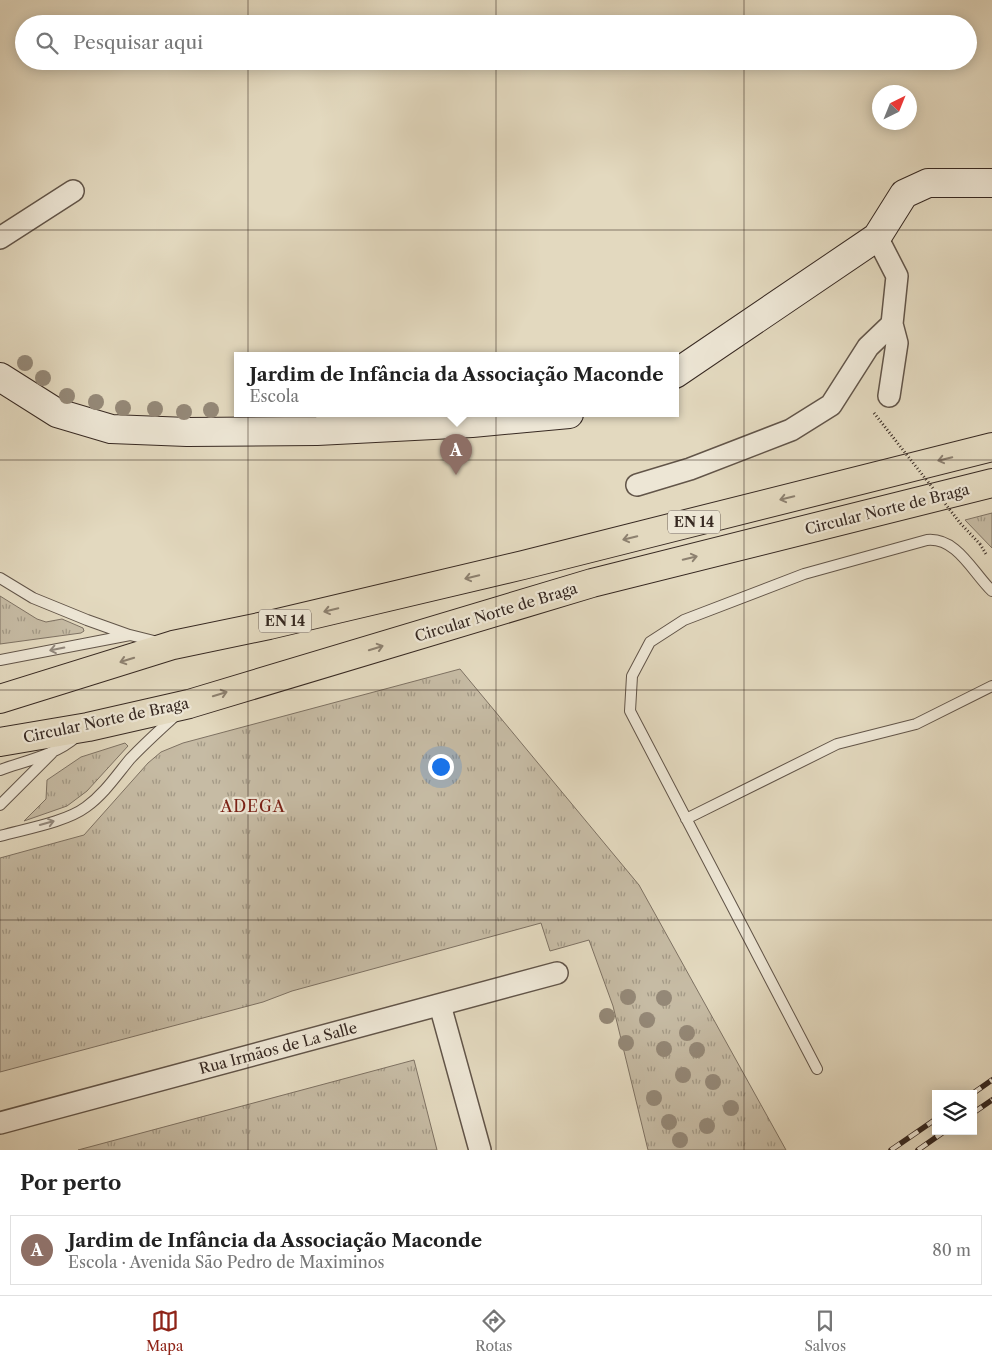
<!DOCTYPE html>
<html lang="pt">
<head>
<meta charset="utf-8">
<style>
  :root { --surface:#fff; --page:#f2f2f2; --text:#222; --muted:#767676; --line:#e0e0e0; --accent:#8f2418 }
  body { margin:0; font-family:"Libre Caslon Text",serif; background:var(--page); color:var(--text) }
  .controls { position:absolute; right:15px; bottom:15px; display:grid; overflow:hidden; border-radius:0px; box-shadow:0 2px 12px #0003 }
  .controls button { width:45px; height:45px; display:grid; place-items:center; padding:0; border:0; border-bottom:1px solid var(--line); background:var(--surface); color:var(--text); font:25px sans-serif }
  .compass { position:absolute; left:872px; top:85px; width:45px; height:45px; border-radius:50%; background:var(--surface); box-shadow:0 2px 12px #0003; rotate:43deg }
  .you { position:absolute; left:440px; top:766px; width:18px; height:18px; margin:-12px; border:4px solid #fff; border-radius:50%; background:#1a73e8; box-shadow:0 0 0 8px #1a73e833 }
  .badge { display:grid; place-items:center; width:32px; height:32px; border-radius:50%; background:var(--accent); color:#fff; font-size:16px; font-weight:700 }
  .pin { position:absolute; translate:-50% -41px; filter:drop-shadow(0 1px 2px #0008) }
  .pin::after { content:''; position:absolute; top:26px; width:18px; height:15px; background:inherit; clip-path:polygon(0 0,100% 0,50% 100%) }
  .popup { position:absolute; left:234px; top:352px; width:445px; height:65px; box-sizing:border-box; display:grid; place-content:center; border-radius:0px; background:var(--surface); filter:drop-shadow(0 1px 4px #0005); font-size:16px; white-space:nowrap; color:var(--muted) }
  .popup b { font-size:19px; color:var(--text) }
  .popup::after { content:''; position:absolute; left:50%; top:100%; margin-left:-10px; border:10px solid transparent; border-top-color:var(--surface) }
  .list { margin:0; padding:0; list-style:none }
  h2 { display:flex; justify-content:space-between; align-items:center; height:65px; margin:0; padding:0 20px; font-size:21px }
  h2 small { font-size:16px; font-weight:400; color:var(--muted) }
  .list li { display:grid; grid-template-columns:32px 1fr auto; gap:15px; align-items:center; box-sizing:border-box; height:70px; margin:0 10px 10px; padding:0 10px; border:1px solid var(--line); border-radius:0px }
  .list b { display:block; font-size:19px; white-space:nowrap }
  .list p { margin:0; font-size:16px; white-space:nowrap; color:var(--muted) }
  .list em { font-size:16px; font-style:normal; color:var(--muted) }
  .icon { flex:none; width:28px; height:28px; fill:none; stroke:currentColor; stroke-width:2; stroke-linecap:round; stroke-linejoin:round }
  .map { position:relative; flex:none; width:992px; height:1150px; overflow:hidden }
  .search { position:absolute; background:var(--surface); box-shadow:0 2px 12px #0003; left:15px; right:15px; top:15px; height:55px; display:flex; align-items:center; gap:12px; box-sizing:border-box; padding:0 18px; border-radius:28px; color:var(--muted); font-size:19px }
  .sheet { height:145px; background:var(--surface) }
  nav { display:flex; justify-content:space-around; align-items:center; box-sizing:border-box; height:70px; border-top:1px solid var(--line); background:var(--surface); font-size:14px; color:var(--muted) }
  nav a { display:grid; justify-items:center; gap:2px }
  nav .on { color:var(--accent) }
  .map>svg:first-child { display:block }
  .grass { fill:url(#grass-tufts); stroke:#7e7263 }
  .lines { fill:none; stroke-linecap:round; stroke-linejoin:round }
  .lane-casing { stroke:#625549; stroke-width:12 }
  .street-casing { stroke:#625549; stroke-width:24 }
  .secondary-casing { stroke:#372922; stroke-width:30 }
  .highway-casing { stroke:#372922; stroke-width:30 }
  .path { stroke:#372922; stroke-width:3; stroke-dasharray:1 2.5; stroke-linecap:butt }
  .lane { stroke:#ede6d5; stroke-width:10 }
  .street { stroke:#ede6d5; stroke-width:21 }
  .secondary { stroke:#ede6d5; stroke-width:28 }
  .highway { stroke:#e3d9bf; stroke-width:28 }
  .rail-casing { stroke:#372922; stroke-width:5.5 }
  .rail { stroke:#ede6d5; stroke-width:4; stroke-dasharray:11; stroke-linecap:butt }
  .path-bridge { stroke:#372922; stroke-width:3; stroke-dasharray:1 2.5; stroke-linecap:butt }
  .tree { fill:#948877 }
  .oneway { stroke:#8d8170 }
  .oneway2 { stroke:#92887c }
  .grid { fill:none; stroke:#372922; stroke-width:1; stroke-opacity:0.55 }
  .labels { text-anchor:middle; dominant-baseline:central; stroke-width:4.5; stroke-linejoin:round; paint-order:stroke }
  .shield { fill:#ede6d5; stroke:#6e6258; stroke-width:1 }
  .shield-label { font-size:14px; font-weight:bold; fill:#372922 }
  .street-label { font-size:15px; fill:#372922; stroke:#ede6d5 }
  .neighbourhood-label { font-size:16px; letter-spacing:1px; fill:#7a1f14; stroke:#ede6d5 }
</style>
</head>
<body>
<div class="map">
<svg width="992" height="1150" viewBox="0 0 992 1150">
  <defs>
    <pattern id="grass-tufts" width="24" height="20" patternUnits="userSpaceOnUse" patternTransform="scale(1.25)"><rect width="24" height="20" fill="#c6bba4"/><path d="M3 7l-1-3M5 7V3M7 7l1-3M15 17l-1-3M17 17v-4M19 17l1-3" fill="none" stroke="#a29885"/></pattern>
  </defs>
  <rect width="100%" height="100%" fill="#e3d9bf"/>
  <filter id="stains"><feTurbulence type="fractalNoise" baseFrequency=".004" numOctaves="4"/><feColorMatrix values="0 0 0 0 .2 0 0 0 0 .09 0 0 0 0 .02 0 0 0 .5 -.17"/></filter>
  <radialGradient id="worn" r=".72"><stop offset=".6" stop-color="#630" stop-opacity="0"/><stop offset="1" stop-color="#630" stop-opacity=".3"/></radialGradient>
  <path class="grass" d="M992,513V548L965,520Z
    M0,596L37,619L46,622L62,619L83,628L84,631L81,633L0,644Z
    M460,669L639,885L786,1150H648L613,1006L589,940L550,951L541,923L292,991L263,1002L0,1072V858L84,835L148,763L161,752L183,743Z
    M125,743L128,746L87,791L67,806L24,821L46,799L47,780L81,757Z
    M414,1060L437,1150H78Z"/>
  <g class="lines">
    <g class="lane-casing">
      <path id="lane" d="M0,578L33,598L87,620L129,635
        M0,660L130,635L158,642
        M0,770C25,761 56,755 76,737
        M0,805L52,753
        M686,819L837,744L916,724L992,686
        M0,836C25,829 66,822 86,807C104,794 116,776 130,759C145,743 161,729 177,714
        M817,1069L630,711L632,676L650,642L684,620L804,574L927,540C957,537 973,573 992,591"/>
    </g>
    <g class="street-casing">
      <path id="street" d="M877,237L897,276L892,324L897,343L889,396
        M0,238L73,191
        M637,485L690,469L791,430L831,405L868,347L892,324
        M440,1005L480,1150
        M0,1123L557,973"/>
    </g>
    <g class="secondary-casing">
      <path id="secondary" d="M675,374L877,237L904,194L928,183H992
        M0,377L57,413L111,429L187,432L317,431L472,423L569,414"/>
    </g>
    <g class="highway-casing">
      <path id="highway" d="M0,699L173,645L269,625L523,565L992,447
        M0,742L88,727L189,704L592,583L992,483"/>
    </g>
    <path class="path" d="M980,544L986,554"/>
    <use href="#lane" class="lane"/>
    <use href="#street" class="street"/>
    <use href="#secondary" class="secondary"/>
    <use href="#highway" class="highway"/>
    <g class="rail-casing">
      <path id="rail" d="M972,1094L992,1080
        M973,1113L992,1100
        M891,1150L936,1119
        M918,1150L945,1131"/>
    </g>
    <use href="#rail" class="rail"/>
    <path class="path-bridge" d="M874,413L961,524L980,544"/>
  </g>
  <g class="tree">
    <circle cx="25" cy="363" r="8"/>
    <circle cx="43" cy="378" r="8"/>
    <circle cx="67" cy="396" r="8"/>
    <circle cx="96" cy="402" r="8"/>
    <circle cx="123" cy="408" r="8"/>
    <circle cx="155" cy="409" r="8"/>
    <circle cx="211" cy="410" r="8"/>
    <circle cx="184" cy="412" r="8"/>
    <circle cx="628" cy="997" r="8"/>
    <circle cx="664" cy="998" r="8"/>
    <circle cx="607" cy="1016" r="8"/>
    <circle cx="647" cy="1020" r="8"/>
    <circle cx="687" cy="1033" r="8"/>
    <circle cx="626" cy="1043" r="8"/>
    <circle cx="664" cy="1049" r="8"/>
    <circle cx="697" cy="1050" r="8"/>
    <circle cx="683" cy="1075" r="8"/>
    <circle cx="713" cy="1082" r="8"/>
    <circle cx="654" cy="1098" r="8"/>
    <circle cx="731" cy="1108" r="8"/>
    <circle cx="669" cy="1122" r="8"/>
    <circle cx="707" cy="1126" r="8"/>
    <circle cx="680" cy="1140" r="8"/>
  </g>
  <defs><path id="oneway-shaft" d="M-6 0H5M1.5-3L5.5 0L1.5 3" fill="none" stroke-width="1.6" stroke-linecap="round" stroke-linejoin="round" transform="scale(1.25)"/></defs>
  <g class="oneway">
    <use href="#oneway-shaft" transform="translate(945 459) rotate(166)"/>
    <use href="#oneway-shaft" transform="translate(787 498) rotate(166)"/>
    <use href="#oneway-shaft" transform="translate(630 538) rotate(166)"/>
    <use href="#oneway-shaft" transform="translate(690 558) rotate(-14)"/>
    <use href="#oneway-shaft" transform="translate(472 577) rotate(166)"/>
    <use href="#oneway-shaft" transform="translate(331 610) rotate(167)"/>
    <use href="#oneway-shaft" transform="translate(376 648) rotate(-17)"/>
    <use href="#oneway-shaft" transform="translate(127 660) rotate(163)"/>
    <use href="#oneway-shaft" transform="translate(220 694) rotate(-17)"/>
  </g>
  <g class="oneway2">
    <use href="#oneway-shaft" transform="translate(57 649) rotate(169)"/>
    <use href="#oneway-shaft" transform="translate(47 823) rotate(-16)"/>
  </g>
  <path class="grid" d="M248,0V24M496,0V24M744,0V24M248,61V1150M496,61V1150M744,61V1150M0,230H992M0,460H992M0,690H992M0,920H992"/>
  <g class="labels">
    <g class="shield">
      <rect x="668" y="510.5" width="52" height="23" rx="4"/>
      <rect x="259" y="609.5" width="52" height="23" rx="4"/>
    </g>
    <g class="shield-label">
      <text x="694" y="522">EN 14</text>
      <text x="285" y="621">EN 14</text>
    </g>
    <g class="street-label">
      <text transform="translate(887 509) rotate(-14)">Circular Norte de Braga</text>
      <text transform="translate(496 612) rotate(-17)">Circular Norte de Braga</text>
      <text transform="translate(106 720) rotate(-12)">Circular Norte de Braga</text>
      <text transform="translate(278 1048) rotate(-15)">Rua Irmãos de La Salle</text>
    </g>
    <g class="neighbourhood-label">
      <text x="253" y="806">ADEGA</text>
    </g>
  </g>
  <rect width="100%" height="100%" filter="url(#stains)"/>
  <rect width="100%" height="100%" fill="url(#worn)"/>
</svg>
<div class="controls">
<button><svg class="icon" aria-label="layers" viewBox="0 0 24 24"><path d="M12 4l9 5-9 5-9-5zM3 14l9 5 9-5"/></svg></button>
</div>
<svg class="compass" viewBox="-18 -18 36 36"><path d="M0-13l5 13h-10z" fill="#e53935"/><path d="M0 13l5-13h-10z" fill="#767676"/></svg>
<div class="you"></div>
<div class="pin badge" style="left:456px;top:475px;background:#8d6e63">A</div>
<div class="popup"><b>Jardim de Infância da Associação Maconde</b>Escola</div>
<div class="search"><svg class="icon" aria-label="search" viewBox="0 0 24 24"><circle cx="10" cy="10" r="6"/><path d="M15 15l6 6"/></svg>Pesquisar aqui</div>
</div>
<section class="sheet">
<h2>Por perto<small></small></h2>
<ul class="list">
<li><span class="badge" style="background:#8d6e63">A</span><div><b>Jardim de Infância da Associação Maconde</b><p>Escola · Avenida São Pedro de Maximinos</p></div><em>80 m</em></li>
</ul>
</section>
<nav>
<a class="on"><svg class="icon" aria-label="map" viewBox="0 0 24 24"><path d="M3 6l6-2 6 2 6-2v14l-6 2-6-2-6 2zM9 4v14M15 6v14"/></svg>Mapa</a>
<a><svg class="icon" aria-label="directions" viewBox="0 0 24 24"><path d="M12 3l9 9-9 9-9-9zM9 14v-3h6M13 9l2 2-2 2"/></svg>Rotas</a>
<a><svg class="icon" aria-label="saved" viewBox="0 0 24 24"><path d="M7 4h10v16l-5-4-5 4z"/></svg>Salvos</a>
</nav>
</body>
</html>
